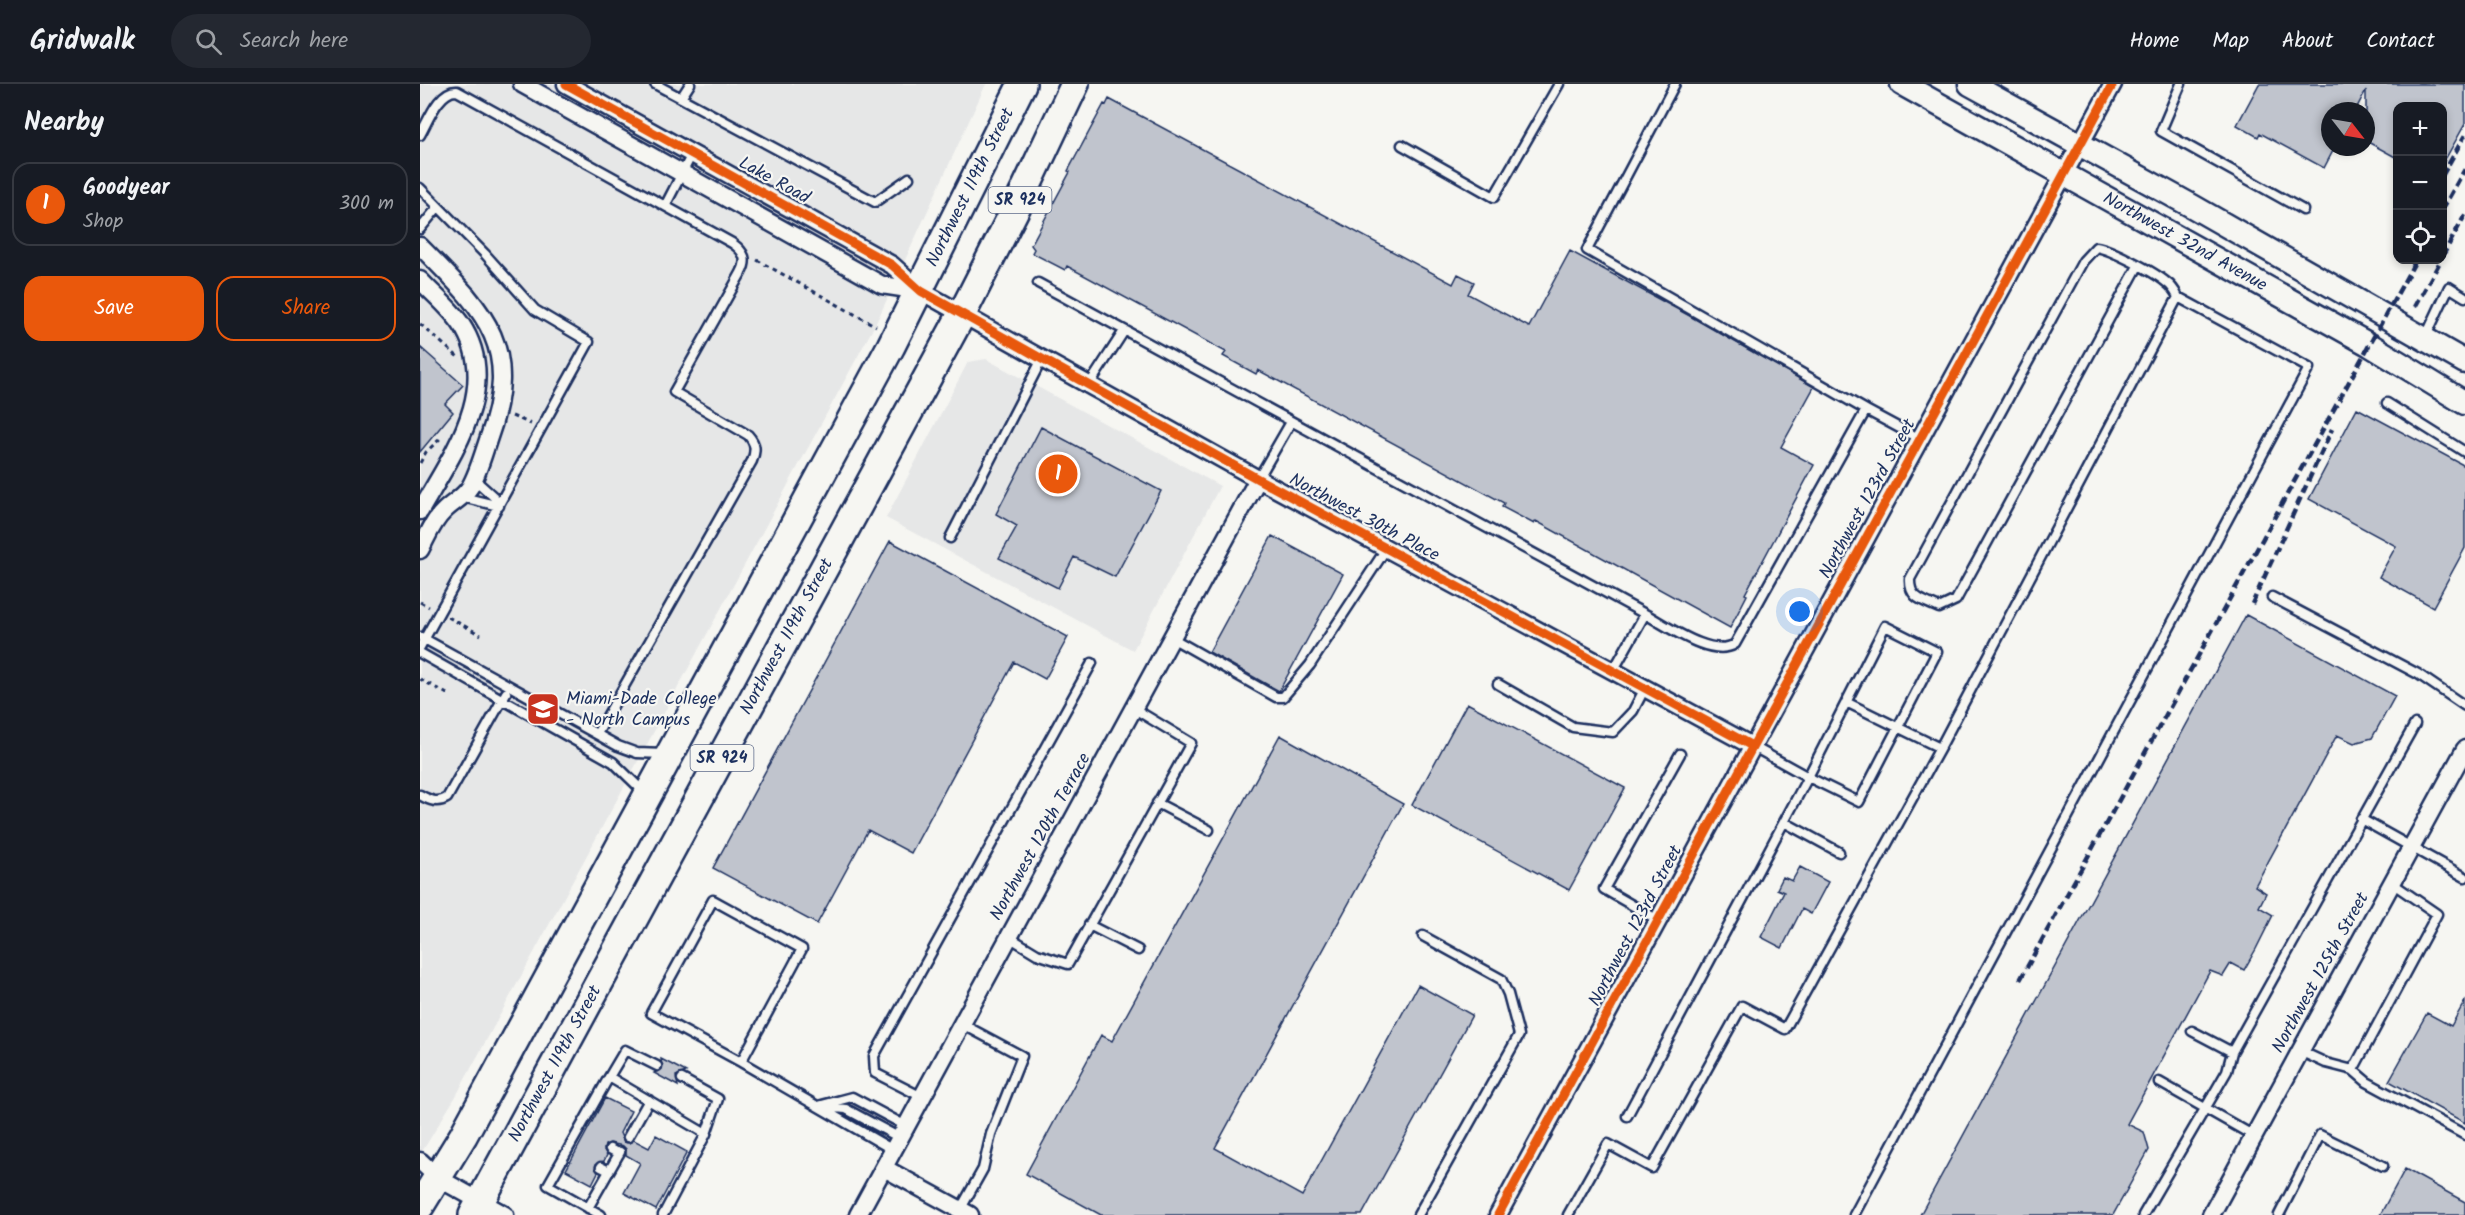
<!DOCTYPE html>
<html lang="en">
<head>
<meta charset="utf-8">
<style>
  :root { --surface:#171b24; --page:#242831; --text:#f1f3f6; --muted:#9ea1a6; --line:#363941; --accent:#ea580c }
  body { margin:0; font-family:Kalam,sans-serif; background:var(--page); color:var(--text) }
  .controls { position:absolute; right:18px; top:18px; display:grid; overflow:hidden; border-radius:12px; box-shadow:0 3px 9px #0003 }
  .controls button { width:54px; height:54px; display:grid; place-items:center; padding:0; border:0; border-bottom:2px solid var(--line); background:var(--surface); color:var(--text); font:30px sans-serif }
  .compass { position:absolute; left:1901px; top:18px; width:54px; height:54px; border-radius:50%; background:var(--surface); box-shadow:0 3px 9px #0003; rotate:121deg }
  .you { position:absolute; left:1380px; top:528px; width:21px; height:21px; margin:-15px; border:4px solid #fff; border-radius:50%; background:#1a73e8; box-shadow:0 0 0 9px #1a73e833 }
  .badge { display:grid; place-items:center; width:39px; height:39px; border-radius:50%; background:var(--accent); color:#fff; font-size:20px; font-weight:700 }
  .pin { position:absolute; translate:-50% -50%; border:3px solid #fff; box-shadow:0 2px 6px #0006 }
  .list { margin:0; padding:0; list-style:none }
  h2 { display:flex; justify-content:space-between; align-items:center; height:78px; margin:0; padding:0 24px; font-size:26px }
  h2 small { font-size:20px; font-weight:400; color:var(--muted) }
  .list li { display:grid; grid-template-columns:39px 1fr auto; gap:18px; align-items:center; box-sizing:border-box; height:84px; margin:0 12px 12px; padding:0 12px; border:2px solid var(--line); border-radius:18px }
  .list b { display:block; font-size:22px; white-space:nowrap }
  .list p { margin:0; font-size:20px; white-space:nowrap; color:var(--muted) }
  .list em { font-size:20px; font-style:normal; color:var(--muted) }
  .actions { display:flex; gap:12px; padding:18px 24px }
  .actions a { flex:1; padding:14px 0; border:2px solid var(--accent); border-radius:18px; text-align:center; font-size:21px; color:var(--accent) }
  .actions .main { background:var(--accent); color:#fff }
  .icon { flex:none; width:33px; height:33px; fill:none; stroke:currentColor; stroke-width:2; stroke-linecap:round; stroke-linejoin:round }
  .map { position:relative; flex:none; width:2045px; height:1131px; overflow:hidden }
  header { display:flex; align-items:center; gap:36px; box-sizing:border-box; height:84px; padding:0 30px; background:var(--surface); border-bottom:2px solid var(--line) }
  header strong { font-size:28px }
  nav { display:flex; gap:33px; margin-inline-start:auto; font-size:21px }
  .search { width:420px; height:54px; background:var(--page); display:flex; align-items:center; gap:15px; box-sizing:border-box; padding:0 21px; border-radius:33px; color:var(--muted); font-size:22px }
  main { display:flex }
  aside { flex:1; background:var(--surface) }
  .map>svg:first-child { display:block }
  .built { fill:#e6e7e7 }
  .building { fill:#c0c4cd; stroke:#1b2f5e; stroke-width:1.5 }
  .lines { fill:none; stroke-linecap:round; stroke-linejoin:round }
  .service-casing { stroke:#1b2f5e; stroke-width:13 }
  .minor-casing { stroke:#1b2f5e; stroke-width:21 }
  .secondary-casing { stroke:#1b2f5e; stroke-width:27 }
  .trunk-casing { stroke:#1b2f5e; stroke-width:32 }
  .path { stroke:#1b2f5e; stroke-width:3; stroke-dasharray:4.5 4.5; stroke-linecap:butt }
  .service { stroke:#f6f6f2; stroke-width:8 }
  .minor { stroke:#f6f6f2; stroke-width:16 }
  .secondary { stroke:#f6f6f2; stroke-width:22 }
  .trunk { stroke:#f6f6f2; stroke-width:27 }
  .rail { stroke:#1b2f5e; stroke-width:4.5; stroke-dasharray:9 4.5; stroke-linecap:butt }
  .cycleway-casing { stroke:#f6f6f2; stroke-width:13 }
  .cycleway { stroke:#e8590c; stroke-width:9 }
  .labels { text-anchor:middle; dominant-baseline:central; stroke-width:4.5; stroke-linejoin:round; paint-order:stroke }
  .shield { fill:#f6f6f2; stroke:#5d6b8a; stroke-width:1.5 }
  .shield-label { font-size:16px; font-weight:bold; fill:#1b2f5e }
  .street-label { font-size:18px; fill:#1b2f5e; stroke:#f6f6f2 }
  .poi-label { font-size:18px; fill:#1b2f5e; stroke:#f6f6f2; text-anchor:start }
</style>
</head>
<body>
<header>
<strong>Gridwalk</strong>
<div class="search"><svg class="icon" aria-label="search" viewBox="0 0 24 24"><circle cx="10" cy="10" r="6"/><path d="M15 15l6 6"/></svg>Search here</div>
<nav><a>Home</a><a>Map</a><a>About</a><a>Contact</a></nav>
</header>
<main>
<aside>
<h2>Nearby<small></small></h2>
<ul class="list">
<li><span class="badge">1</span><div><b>Goodyear</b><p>Shop</p></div><em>300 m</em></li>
</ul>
<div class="actions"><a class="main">Save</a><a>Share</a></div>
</aside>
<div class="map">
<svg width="2045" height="1131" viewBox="0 0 2045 1131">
  <rect width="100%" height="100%" fill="#f6f6f2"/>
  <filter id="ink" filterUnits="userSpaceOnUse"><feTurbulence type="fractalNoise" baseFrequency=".0167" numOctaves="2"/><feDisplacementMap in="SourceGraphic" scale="12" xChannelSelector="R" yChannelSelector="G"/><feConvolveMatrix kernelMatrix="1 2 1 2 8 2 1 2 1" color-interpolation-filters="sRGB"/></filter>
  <g filter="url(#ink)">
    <path class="built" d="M0,0H566L457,237L36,1012L0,1071Z
      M566,275L800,402L713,566L466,434L548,278Z"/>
    <path class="building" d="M1839,0H2045V40L2022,81V22H1977V74L1946,57V6L1935,27H1910V63H1915L1904,84L1840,49L1838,53L1817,41Z
      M689,15L1033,200L1038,190L1054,198L1048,210L1109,243L1150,167L1268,231L1394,303L1361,363L1394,381L1325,510L1327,511L1310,544L1116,437L1114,440L1082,423L1084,419L838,286L836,290L803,272L806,268L647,182L645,186L612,169L614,165L611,161L650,88L648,87L684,20L686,21Z
      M0,263L43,301L25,320L33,328L0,368Z
      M1937,324L2045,382V464L2013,523L1959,493L1976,462L1889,415Z
      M621,343L741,407L695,493L654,473L638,504L579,474L597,442L576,430Z
      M852,452L923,490L859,607L789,568Z
      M470,457L648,553L625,595L594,578L491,769L448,746L397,840L293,784Z
      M1826,531L1975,612L1952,654L1934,659L1917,651L1835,802L1846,809L1839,823L1853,831L1836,865L1824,886L1811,879L1803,892L1790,887L1707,1040L1724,1048L1729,1066L1693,1131H1500Z
      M1047,619L1205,704L1149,806L992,721Z
      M860,651L983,720L795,1064L882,1112L998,901L1052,931L942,1131H681L606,1090L681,951L692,957Z
      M1380,783L1408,798L1391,830L1382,825L1362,864L1341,853L1364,808L1357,805L1363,793L1372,797Z
      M2045,917V1039L1969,997L2007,929L2031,942Z
      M241,975L266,988L256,992L258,1002L234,989L242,985Z
      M185,1014L211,1027L200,1049L204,1058L209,1059L214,1056L229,1064L236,1051L267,1068L236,1126L204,1109L220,1079L206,1071V1065L203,1062L190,1059L185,1061L184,1066L187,1071L184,1077L176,1080L175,1084L178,1088L172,1100L146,1086Z
      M1985,1085L2045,1118V1131H1960Z"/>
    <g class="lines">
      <g class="service-casing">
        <path id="service" d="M235,0L455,118L489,94
          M1255,0L1167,166L1446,326
          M1761,0L1741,47L1883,126
          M261,14L270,0
          M0,51C8,37 19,6 37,7L312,159C325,168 328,176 321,189L254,308L328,351C336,360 336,366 332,377L177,650
          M982,61L1074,113L1139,0
          M0,104L65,170L115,226L169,258L0,563
          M245,122L272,70
          M0,145L18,123
          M1718,182L1536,516L1519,524C1503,516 1489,515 1490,495L1663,177L1676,163C1691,165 1734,188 1746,198C1752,202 1755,207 1758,213
          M618,199L1225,530C1246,541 1292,575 1315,560L1446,326L1500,355
          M2005,254L2029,203L2045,213
          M669,301L704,247
          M1967,319L2045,368
          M54,395L74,413L79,422
          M838,395L871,338
          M42,413L79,422
          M530,454L622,275
          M1852,513L1998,590L2045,622
          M1465,542L1517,568L1439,718L1388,693Z
          M1,553L198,662L217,669L244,670
          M752,554L856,613H863L890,581L966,465
          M0,569L193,678L225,709
          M1193,587L1225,530
          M1078,600L1153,643L1193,648L1213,627L1225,604
          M1426,618L1520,664
          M0,711C9,716 17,720 27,714L86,609
          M737,719L789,746
          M1941,735L2045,793
          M1364,738L1419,768
          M293,816L382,865L321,978L231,929Z
          M1238,836L1184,805L1260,670
          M669,841L718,866
          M589,853L617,870L648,880L771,659L713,624
          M1772,947L1812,968L1995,640
          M1880,967L1906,979L1933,986L2017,830L1972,799
          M321,978L473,1066
          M1933,986L1947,998L2045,1051
          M189,993L205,966L237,982
          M262,995L298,1015L286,1050
          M1739,998L1834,1052
          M502,1013L455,989L454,972L672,579
          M398,1022L432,1013L486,1042
          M404,1023L426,1025L480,1054
          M1207,1032L1388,693L1332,662
          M208,1053L229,1016
          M190,1065L199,1070
          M181,1083L189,1087
          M168,1124L200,1068
          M540,1126L563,1085L571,1050L602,972L542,940
          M181,1131L128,1101L189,993L286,1050L243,1131
          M998,1131L1099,951L1088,910L1081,895L1003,852
          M1148,1131L1188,1060L1232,1084L1322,922L1365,945L1520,664L1758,213L1889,284L1434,1131
          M1723,1131L1796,1006L1807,987L1812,968
          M1859,1131L1900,1051L1963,1082"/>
      </g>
      <g class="minor-casing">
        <path id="minor" d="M102,0L462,201L501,207
          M146,0L472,181L501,207L622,275L838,395L1332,662
          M0,162C63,226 103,260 68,356C63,371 58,389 50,403C43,414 33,418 24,427C13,437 7,453 0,466
          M0,196C14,211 30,224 41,240C83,303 31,372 0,427
          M0,1077L18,1094L85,1131
          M464,1084L550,1131
          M438,1131L838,395
          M1078,1131L1693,0
          M1791,1131L2045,665"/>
      </g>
      <g class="secondary-casing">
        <g id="secondary">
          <path id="s1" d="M1482,0L1950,261L2045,319"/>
          <path d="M1550,0L1772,122L2045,278"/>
        </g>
      </g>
      <g class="trunk-casing">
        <g id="trunk">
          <path id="s2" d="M0,1122L43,1052L471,262L602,0"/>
          <path id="s3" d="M53,1131L542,230L603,110L655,0"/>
        </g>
      </g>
      <path class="path" d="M337,176L456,242
        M0,240L38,273
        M92,332L111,340
        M0,379L6,368L22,353
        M0,518L9,523
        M28,533L61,551
        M0,595L29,611"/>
      <use href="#service" class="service"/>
      <use href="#minor" class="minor"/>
      <use href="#secondary" class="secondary"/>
      <use href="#trunk" class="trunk"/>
      <path class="rail" d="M2022,92L2045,51
        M2022,126L2045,85
        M2022,173L2045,131
        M1995,223L2021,176
        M1832,520L1912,345
        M1600,896L1996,176"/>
      <g class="cycleway-casing">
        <path id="cycleway" d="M146,0L472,181L501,207L622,275L838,395L1332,662
          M1078,1131L1693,0"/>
      </g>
      <use href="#cycleway" class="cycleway"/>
    </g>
  </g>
  <defs>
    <g id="university-square" transform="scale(1.725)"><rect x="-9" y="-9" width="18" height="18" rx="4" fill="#c8321e" stroke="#f6f6f2"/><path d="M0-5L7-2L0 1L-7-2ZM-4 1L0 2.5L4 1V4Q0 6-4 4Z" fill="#fff"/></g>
  </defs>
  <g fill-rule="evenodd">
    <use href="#university-square" x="123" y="625"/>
  </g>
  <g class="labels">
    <g class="shield">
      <rect x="568.5" y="103" width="63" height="26" rx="4.5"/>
      <rect x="270.5" y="661" width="63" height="26" rx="4.5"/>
    </g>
    <g class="shield-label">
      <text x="600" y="116">SR 924</text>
      <text x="302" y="674">SR 924</text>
    </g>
    <g class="street-label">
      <text transform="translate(354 97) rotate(29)">Lake Road</text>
      <text stroke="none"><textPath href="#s2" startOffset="1158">Northwest 119th Street</textPath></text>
      <text stroke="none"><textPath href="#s1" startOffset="324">Northwest 32nd Avenue</textPath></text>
      <text transform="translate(1448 415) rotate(-61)">Northwest 123rd Street</text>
      <text transform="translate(944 434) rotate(28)">Northwest 30th Place</text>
      <text stroke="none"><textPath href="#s3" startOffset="658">Northwest 119th Street</textPath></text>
      <text transform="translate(621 753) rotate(-61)">Northwest 120th Terrace</text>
      <text transform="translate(1216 842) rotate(-62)">Northwest 123rd Street</text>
      <text transform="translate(1901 889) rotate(-61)">Northwest 125th Street</text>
      <text stroke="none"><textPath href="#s3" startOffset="172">Northwest 119th Street</textPath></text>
    </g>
    <g class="poi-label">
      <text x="146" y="615">Miami-Dade College<tspan x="146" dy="21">- North Campus</tspan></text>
    </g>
  </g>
</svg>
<div class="controls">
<button>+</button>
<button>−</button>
<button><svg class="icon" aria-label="locate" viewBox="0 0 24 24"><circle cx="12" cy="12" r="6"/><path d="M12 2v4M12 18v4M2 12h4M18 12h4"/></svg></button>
</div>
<svg class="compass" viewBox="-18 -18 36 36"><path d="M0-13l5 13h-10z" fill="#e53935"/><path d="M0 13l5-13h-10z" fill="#9ea1a6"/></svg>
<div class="you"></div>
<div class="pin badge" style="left:638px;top:390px">1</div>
</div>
</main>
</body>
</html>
